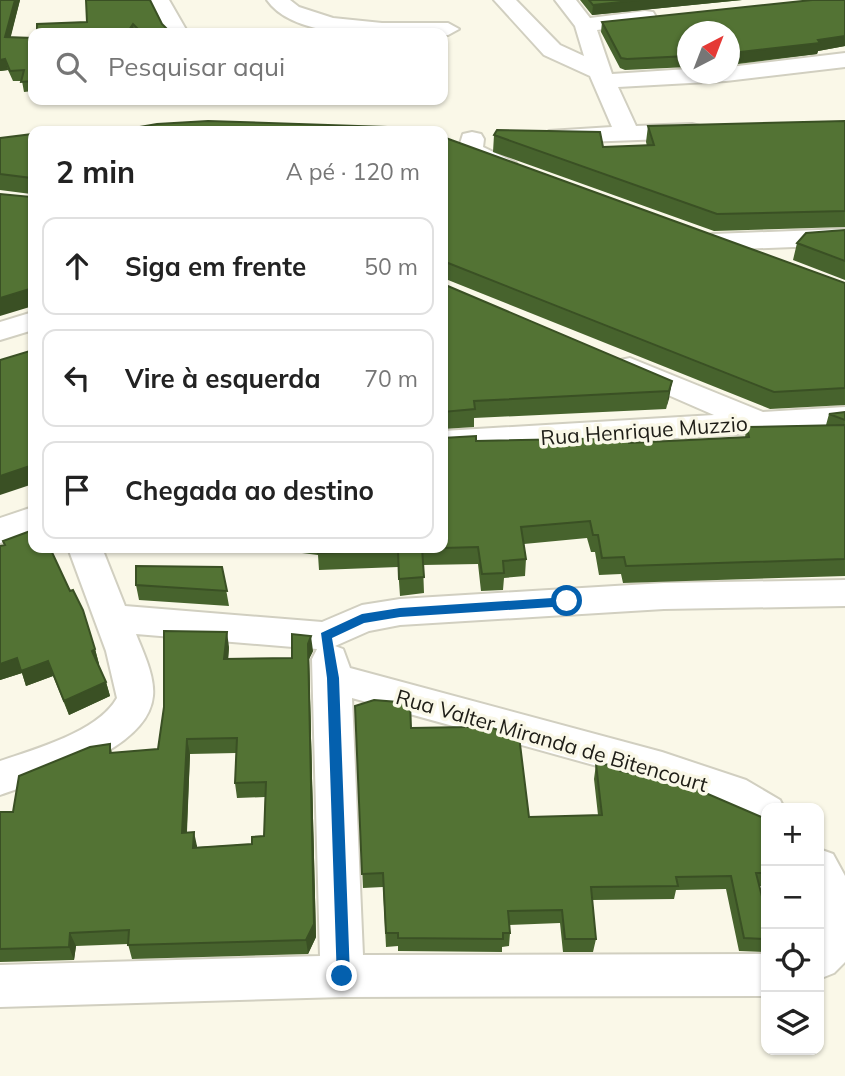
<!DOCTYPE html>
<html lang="pt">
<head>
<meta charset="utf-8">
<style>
  :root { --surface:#fff; --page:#f2f2f2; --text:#222; --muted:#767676; --line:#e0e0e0 }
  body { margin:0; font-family:Mulish,sans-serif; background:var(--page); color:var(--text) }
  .controls { position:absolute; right:21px; bottom:21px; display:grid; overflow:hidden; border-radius:14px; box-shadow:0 2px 5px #0004 }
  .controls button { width:63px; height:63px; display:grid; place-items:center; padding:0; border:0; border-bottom:2px solid var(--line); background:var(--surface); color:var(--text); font:35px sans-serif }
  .compass { position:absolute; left:677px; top:21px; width:63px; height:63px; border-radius:50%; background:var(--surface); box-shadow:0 2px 5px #0004; rotate:42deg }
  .stop { position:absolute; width:21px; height:21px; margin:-16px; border:5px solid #0460ae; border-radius:50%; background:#fff }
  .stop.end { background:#0460ae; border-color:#fff; box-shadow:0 2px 7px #0008 }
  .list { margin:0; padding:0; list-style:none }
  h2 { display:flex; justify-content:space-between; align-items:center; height:91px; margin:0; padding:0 28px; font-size:30px }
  h2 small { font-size:23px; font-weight:400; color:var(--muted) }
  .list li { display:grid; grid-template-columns:46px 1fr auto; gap:21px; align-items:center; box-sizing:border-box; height:98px; margin:0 14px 14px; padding:0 14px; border:2px solid var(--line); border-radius:14px }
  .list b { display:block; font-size:26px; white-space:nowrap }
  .list em { font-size:23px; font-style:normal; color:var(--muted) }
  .icon { flex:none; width:38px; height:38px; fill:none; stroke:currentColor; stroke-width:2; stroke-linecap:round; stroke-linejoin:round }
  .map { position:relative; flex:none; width:845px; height:1076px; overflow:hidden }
  .search { position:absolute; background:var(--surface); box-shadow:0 2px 5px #0004; left:28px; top:28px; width:420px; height:77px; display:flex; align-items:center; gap:18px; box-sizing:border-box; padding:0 24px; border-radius:14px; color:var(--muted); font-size:26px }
  .panel { position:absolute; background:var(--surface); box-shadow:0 2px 5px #0004; left:28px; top:126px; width:420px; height:427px; border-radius:14px }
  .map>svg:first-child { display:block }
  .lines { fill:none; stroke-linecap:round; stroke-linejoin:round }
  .street-casing { stroke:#d1cfc0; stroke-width:4 }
  .street { fill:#fff; fill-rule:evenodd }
  .wall { fill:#47632d; fill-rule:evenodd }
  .shaded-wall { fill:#3a5024 }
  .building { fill:#537334; stroke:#3a5024; stroke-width:2; fill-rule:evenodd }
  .route { fill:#0460ae }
  .labels { text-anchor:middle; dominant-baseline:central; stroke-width:7; stroke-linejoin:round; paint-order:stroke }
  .street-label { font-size:21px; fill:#1e1d17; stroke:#faf8e8 }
</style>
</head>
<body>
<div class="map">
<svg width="845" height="1076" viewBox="0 0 845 1076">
  <rect width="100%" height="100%" fill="#faf8e8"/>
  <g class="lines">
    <g class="street-casing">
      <path id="street" d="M149,0H169L188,33H166Z
        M267,0H290L299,7L333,18L382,23H448L459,29L448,35C404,34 297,44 267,0Z
        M494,0H516L560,45L584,56L575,26L555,0H576L590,18L645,11L653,12L656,17L653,22L597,30L612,74L688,69V74H730V67L845,53V67L726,81L618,87L636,126L692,124L700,126L704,131L700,136L692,138L557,143L549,141L545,136L549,131L612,127L590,76L544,55Z
        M472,132L481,134L484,139L483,147L516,163L519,168L516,173H498L461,155L458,150L463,134Z
        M845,229V245L713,250L704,248L700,242L704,236L713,234Z
        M33,312V330L0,340V322Z
        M630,358L763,412L845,407V427L443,453V431L714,415L620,374L615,367L620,360Z
        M33,507V532L0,543V518Z
        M68,548H102L125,606L322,622L362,605L400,599L664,583L845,580V606L664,609L400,625L369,631L335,646L343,649L350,668L662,752L746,780L780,800L784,808H766V829L719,804L662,784L352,698L363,955L766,954V996L342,997L0,1007V965L320,956L312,659L317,649L136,634C143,652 155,676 153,696C148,751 43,779 0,795V761C35,749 98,732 117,698L106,651Z
        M819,849L833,854L845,876V962L834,973L819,979Z"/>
    </g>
    <use href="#street" class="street"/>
  </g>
  <path class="wall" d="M0,0H20L10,38H33V91L24,92L22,81H13L8,70L0,71Z
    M580,0H742L592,15Z
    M845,0V46L818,51L817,54L730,65V32H688V67L625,70L620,68L601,32L602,22Z
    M37,24H162L171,33H37Z
    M845,121V227L714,231L493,152L494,135L603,147L647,146L646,142L648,126Z
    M33,134L31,197V194L0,190V138Z
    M443,137L845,283V405L770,409L443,278Z
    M845,230V280L793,260L797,243Z
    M443,284L672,381L666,409L474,418V427L443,429Z
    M845,412V576L623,583L621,574L599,575L595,552H591L587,538L524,544L526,559L525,576L504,578L503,590L481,591L478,564L423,565L424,593L400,596L398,567L319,570L318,555L286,551L285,548H443L476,441L629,443L745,437L747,427L826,425L829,414Z
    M0,546L95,649L99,664H98L106,682L110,696L69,715L53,676L26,686L22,673L0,680Z
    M222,567L229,606L139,600L136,585Z
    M229,647L228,659L292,658L313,651L309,659L316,937L308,954L132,959L128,944L76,946L74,960L0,962V812H13L110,744L112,753L158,749ZM236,753L235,783L237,798L265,797L264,836L252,844L197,847V846L187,832L190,754Z
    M355,706L411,728L467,727L468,721L529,817L598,815L594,779L596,764L620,771L766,819V886H759L766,912V952L739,951L726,889L676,890L674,899L592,900L596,939L593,952H563L560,923L509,925L510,933L509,946L502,947V952L398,951V946L386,947L383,887L363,888Z"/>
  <path class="shaded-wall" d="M15,0H20L8,48L5,37Z
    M639,0H742L592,15L593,5Z
    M133,24L134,33H127Z
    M845,36V46L818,51L817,54L730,64V55L732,53Z
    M5,59L8,70L0,71V60Z
    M33,288V306L0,316V298Z
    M672,381L669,399L666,409L669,391Z
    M33,465V484L0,495V476Z
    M227,632L229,647L227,674L224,659Z
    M311,636L313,651L309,659L316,937L308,954L306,940L308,644Z
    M95,649L99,664L96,665L92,651Z
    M17,658L48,661L53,676L26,686L22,673L0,680V664Z
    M106,682L110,696L69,715L64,701Z
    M187,739L190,754L186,847L182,833Z
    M194,832L197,846L196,862L193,848Z
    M70,933L76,946L74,960L69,947Z"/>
  <path class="building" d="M0,0H15L5,37L33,38V81L21,82L24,70L10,71L5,59L0,60Z
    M86,0H150L162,24L171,33H142L133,24L127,33H37V24L87,22Z
    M589,0H639L593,5Z
    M812,0H845V36L818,40L820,43L732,53L730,55V32H688V56L627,59L621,58L602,22Z
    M208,121L417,128L426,131H139V127L157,124Z
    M845,121V211L717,214L494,135L497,130L600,132L603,147L654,145L648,126Z
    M81,128V131H53Z
    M33,134V288L0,298V194L31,197V178L0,174V138Z
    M443,137L845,283V388L774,392L443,261Z
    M845,230V261L797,243L806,233Z
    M443,284L672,381L669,391L474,401L475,409L443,412Z
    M33,350V465L0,476V360Z
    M845,412V420L829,414Z
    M845,425V559L626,566L624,557L602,558L598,535H593L590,521L521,527L526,559L503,561L504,573L482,574L478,547L443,548V438L476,436V441L628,438L629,443L749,437L747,427Z
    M33,530V548H50L70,591L73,590L83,610L95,649L92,651L106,682L64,701L48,661L21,671L17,658L0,664V546L5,545L3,541Z
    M318,548H422L424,577L399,579L398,550L318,553Z
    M136,566L222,567L227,591L136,585Z
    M164,631L227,632L224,659L292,658V634L311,636L308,644L314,924L306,940L128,945L129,930L70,933L69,947L0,949V812H13L19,776L90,747L110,744V753L158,749L164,707ZM237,738L235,783L266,782L264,836L252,837V844L193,848L194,832L182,833L187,739Z
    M374,700L410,703L411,728L468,727V721L519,736L529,817L602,815L596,764L619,765L620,771L687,785L766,819V873H756L766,912V939L744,938L731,876L676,877L678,886L591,887L596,939H565L562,910L508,911L510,933H503V939L398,938V933H386L383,873L362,874L355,706Z"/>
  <path class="route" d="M567,597L573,601L567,606L400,617L364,623L332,638L339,678L350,976L348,981H337L327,678L321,633L362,614L400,608Z"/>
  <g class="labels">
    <g class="street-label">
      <text transform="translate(644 430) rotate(-4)">Rua Henrique Muzzio</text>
      <text transform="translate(552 740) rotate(16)">Rua Valter Miranda de Bitencourt</text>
    </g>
  </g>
</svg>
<div class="controls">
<button>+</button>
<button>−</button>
<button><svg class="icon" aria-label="locate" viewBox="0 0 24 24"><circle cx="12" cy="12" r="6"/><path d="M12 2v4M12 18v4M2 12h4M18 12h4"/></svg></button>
<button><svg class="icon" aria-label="layers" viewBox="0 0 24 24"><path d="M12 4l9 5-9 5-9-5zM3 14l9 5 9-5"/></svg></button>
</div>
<svg class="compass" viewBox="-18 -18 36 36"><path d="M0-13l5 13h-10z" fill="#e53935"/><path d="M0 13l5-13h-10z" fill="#767676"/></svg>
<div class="stop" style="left:567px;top:601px"></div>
<div class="stop end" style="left:342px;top:976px"></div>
<div class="search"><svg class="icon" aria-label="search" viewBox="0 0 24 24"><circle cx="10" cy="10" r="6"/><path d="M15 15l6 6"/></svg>Pesquisar aqui</div>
<section class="panel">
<h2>2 min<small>A pé · 120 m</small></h2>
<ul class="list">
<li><svg class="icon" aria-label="ahead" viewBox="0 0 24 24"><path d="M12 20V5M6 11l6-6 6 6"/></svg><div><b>Siga em frente</b></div><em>50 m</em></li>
<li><svg class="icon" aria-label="left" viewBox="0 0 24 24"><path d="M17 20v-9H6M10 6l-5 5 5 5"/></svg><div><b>Vire à esquerda</b></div><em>70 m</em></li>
<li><svg class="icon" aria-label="arrive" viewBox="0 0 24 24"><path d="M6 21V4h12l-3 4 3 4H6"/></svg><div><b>Chegada ao destino</b></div></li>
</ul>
</section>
</div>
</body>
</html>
